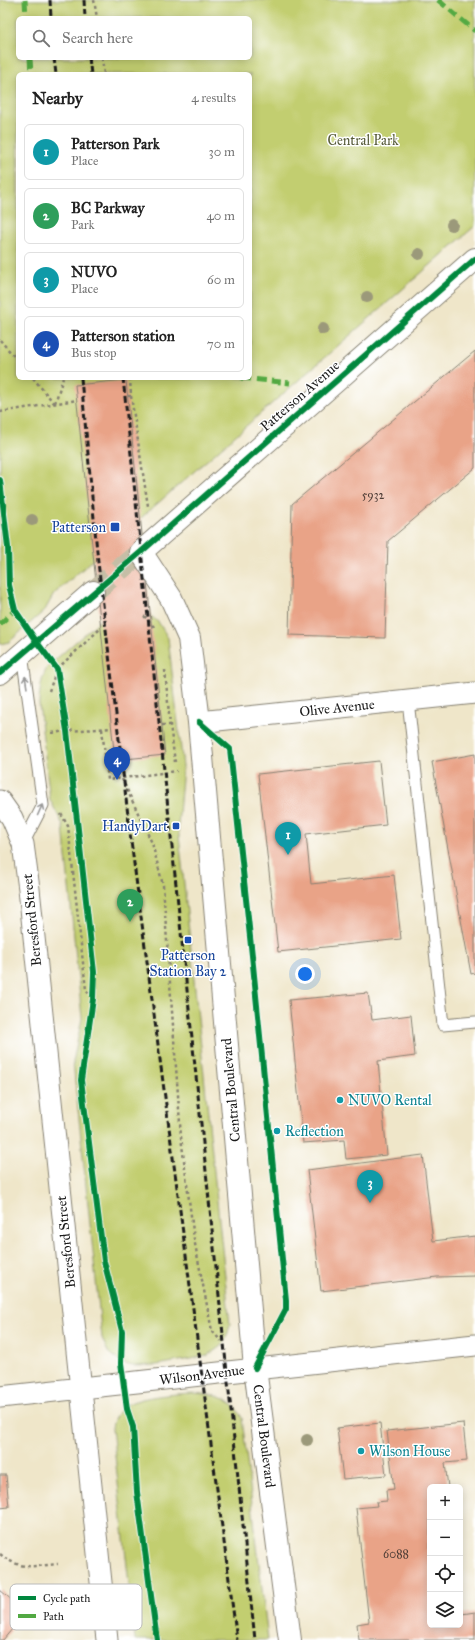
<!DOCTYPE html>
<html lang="en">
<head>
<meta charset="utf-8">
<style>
  :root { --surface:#fff; --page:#f6f6f6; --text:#222; --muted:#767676; --line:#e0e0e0; --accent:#0f766e }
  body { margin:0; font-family:"IM FELL Great Primer",serif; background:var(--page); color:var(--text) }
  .controls { position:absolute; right:12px; bottom:12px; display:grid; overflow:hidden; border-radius:6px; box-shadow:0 2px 10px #0003 }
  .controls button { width:36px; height:36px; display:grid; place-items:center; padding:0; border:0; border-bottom:1px solid var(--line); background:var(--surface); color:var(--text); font:20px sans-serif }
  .you { position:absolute; left:305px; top:974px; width:14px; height:14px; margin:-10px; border:3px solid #fff; border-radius:50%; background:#1a73e8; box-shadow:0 0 0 6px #1a73e833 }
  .badge { display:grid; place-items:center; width:26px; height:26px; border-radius:50%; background:var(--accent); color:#fff; font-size:13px; font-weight:700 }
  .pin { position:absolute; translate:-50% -33px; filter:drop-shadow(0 1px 2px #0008) }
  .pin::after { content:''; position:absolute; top:21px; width:14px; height:12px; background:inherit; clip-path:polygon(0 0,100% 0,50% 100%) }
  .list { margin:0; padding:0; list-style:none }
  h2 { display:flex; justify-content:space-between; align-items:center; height:52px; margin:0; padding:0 16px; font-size:17px }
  h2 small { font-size:13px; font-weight:400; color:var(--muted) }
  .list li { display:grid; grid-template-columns:26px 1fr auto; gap:12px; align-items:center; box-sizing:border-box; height:56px; margin:0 8px 8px; padding:0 8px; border:1px solid var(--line); border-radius:6px }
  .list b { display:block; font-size:15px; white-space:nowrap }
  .list p { margin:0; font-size:13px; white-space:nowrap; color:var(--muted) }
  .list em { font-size:13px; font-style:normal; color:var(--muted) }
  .icon { flex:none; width:22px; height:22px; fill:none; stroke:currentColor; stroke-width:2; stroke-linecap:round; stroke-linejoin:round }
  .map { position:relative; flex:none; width:475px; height:1640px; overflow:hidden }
  .search { position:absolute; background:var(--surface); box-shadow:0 2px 10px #0003; left:16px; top:16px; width:236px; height:44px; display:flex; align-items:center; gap:10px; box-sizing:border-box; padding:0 14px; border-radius:6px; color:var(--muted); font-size:15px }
  .panel { position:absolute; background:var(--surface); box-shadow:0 2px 10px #0003; left:16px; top:72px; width:236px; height:308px; border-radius:6px }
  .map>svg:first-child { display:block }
  .green { fill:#c2ce70; stroke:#6f7546; fill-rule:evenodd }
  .building { fill:#e9a387 }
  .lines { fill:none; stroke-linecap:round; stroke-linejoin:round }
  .tertiary-tunnel { stroke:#c5bea6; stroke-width:22; stroke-dasharray:22 11; stroke-linecap:butt }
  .service-casing { stroke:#868172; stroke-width:13 }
  .minor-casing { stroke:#868172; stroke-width:23 }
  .tertiary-casing { stroke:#868172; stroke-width:24 }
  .path { stroke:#868172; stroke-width:2.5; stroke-dasharray:3 3; stroke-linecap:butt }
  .service { stroke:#fff; stroke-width:11 }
  .minor { stroke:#fff; stroke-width:21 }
  .tertiary { stroke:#fff; stroke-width:22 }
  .rail { stroke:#1c1c1c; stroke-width:3; stroke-dasharray:6 3; stroke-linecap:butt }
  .quiet { stroke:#52a943; stroke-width:5; stroke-dasharray:10 5; stroke-linecap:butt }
  .cycleway-casing { stroke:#fff; stroke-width:8 }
  .cycleway { stroke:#00873e; stroke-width:6 }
  .tree { fill:#9b997a }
  .oneway { stroke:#999 }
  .transit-dot { fill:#1a4fb4; stroke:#fff; stroke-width:1.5 }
  .culture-dot { fill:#0f9aa8; stroke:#fff; stroke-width:1.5 }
  .labels { text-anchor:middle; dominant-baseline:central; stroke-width:3; stroke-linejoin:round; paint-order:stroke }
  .number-label { font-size:12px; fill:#4f3e37 }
  .park-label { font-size:14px; fill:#565a39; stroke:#fff }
  .street-label { font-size:14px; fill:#1c1c1c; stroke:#fff }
  .transit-label { font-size:14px; fill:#164399; stroke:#fff; text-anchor:end }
  .culture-label { font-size:14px; fill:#0d838f; stroke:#fff; text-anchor:start }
  .key { fill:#fff; stroke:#bbb; stroke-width:1 }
  .key-label { font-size:11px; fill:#1c1c1c }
</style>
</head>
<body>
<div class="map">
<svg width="475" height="1640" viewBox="0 0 475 1640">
  <rect width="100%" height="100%" fill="#fff"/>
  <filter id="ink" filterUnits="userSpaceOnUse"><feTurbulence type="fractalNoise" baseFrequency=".025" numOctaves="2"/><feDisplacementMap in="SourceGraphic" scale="8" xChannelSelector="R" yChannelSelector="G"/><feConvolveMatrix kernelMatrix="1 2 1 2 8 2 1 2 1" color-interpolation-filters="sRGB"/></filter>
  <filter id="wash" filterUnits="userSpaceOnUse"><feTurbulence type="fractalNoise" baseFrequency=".012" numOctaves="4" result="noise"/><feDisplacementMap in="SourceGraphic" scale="16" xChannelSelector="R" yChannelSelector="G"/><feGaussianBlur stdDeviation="0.9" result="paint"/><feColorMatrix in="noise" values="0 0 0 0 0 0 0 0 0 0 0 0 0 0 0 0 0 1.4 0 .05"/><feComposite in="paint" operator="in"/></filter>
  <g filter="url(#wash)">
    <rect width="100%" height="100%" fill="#efe6c9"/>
    <path class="green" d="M0,0H475V226L54,594L45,610L9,642L0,644ZM18,18H250V58H18ZM18,74H250V378H18Z
      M111,611L148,613L159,623L168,638L183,766L178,826L230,1325L227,1336L221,1346L207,1356L157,1365L133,1366L121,1363L108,1352L102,1338L73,1062L82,1018L63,826L60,819L50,800L39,703C40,689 41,678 48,666Z
      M193,1393C215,1395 231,1396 242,1418L268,1640H135L112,1428C113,1420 118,1409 126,1405C142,1396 174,1394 193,1393Z"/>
    <g id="blocks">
      <path class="building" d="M475,351V468L388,541L385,638L289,635L292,504Z
        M126,380L165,755L115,760L75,385Z
        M475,754V973L471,974L432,762Z
        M379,761L386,825L306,834L311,884L394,875L401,939L278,952L258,774Z
        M368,993L372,1020L411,1015L415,1056L378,1061L387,1155L346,1159L344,1140L303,1143L289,1000Z
        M423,1155L433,1241L475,1236V1276L437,1277L321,1291L307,1170Z
        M380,1423L386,1475L343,1479L337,1428Z
        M463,1423L467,1461L445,1463L448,1487H430V1625H460V1608L462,1614L475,1612V1640H359L357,1624L369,1622L356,1508L377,1506L376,1502L387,1501L386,1490L394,1489L387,1431Z
        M0,1475H6L9,1507L0,1508Z
        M0,1590L26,1612L3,1640H0Z"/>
    </g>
  </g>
  <g filter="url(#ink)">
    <use href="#blocks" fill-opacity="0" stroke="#868172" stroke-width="1"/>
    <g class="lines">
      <path class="tertiary-tunnel" d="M93,592L141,552"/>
      <g class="service-casing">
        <path id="service" d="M22,654L43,805L23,844
          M408,700L443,1025L475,1022"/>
      </g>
      <g class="minor-casing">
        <path id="minor" d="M199,722L475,693
          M0,801L12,818L23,844L29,889L107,1640
          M0,1397L475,1345"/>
      </g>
      <g class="tertiary-casing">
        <path id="tertiary" d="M0,673L93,592
          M290,1640L255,1368L199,722L189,638L171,598L141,552L475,259"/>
      </g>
      <path class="path" d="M94,0L97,18
        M102,58L104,74
        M0,340L18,361
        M33,378L54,403
        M128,396H131L130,378
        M131,396L148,506
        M55,403L63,378
        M0,412L77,400
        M144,616L156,629
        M165,670L170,725L175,762
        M49,691L57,669L101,628
        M162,725H171
        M102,729L108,780L177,771
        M52,733L67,731L112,728
        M122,779L152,843L163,885L181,1137L194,1239L212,1331L221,1341
        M61,814L68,826L86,990L93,999
        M0,1554C21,1571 33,1566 58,1564"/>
      <use href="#service" class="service"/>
      <use href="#minor" class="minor"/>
      <use href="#tertiary" class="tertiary"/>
      <path class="rail" d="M50,0L51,18
        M84,0L85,18
        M54,58L56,74
        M89,58L91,74
        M81,378L98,562L131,841L237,1640
        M123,378L255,1640"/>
      <path class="quiet" d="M25,0L26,18
        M438,0L475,31
        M30,58L31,74
        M241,378L290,383
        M0,624L15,610"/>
      <g class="cycleway-casing">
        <path id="cycleway" d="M0,480L8,547L9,585L15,610L36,641L57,669L67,731L94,972L93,999L81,1080L104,1261L122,1331L121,1363L127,1409L133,1427L137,1492L157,1640
          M0,673L141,552L475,259
          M199,722L230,749L253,965L286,1300V1309L255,1368"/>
      </g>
      <use href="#cycleway" class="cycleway"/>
    </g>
    <g class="tree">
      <circle cx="452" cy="225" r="6"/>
      <circle cx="419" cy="254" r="6"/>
      <circle cx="367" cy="297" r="6"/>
      <circle cx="323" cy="329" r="6"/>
      <circle cx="32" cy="520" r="6"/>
      <circle cx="307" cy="1440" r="6"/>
    </g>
    <defs><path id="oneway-shaft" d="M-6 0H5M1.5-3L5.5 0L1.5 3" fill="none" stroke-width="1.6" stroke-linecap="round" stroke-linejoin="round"/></defs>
    <g class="oneway">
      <use href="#oneway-shaft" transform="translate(26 682) rotate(-99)"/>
      <use href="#oneway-shaft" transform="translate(40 810) rotate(-66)"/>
    </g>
  </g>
  <g class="transit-dot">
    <rect x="110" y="522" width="10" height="10" rx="2"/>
    <rect x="172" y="822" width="8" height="8" rx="2"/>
    <rect x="184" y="936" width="8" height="8" rx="2"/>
  </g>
  <g class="culture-dot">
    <circle cx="340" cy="1100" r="4"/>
    <circle cx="277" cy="1131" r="4"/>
    <circle cx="361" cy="1451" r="4"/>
  </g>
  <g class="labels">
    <g class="number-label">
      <text x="373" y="495">5932</text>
      <text x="396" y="1554">6088</text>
    </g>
    <g class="park-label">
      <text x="363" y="140">Central Park</text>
    </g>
    <g class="street-label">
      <text transform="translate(300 396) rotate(-41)">Patterson Avenue</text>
      <text transform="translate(337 708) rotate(-6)">Olive Avenue</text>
      <text transform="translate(32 920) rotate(-96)">Beresford Street</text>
      <text transform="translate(231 1090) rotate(-95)">Central Boulevard</text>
      <text transform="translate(66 1242) rotate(-96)">Beresford Street</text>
      <text transform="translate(202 1375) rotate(-7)">Wilson Avenue</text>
      <text transform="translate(264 1436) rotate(83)">Central Boulevard</text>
    </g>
    <g class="transit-label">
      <text x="106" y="527">Patterson</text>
      <text x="168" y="826">HandyDart</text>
      <text x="188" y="955" text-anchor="middle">Patterson<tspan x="188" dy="16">Station Bay 2</tspan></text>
    </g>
    <g class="culture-label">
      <text x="348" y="1100">NUVO Rental</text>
      <text x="285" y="1131">Reflection</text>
      <text x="369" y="1451">Wilson House</text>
    </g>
  </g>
  <rect x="10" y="1584" width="132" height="46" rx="6" class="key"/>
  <rect x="18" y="1596" width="18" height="4" fill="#00873e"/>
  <rect x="18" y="1614" width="18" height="4" fill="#52a943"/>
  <g class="key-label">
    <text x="43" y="1602">Cycle path</text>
    <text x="43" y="1620">Path</text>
  </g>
</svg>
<div class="controls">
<button>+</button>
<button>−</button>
<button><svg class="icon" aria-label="locate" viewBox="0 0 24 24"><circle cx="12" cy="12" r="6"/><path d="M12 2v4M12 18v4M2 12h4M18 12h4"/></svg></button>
<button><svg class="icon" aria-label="layers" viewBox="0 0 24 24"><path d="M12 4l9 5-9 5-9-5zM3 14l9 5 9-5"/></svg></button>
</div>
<div class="you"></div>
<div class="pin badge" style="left:288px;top:855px;background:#0f9aa8">1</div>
<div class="pin badge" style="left:130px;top:922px;background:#2e9e5b">2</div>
<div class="pin badge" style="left:370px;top:1203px;background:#0f9aa8">3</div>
<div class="pin badge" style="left:117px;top:780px;background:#1a4fb4">4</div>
<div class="search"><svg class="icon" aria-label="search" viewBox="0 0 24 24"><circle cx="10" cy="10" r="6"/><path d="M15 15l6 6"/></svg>Search here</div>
<section class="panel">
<h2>Nearby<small>4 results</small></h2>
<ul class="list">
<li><span class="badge" style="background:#0f9aa8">1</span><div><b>Patterson Park</b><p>Place</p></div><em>30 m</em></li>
<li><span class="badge" style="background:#2e9e5b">2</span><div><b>BC Parkway</b><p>Park</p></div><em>40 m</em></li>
<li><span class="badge" style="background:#0f9aa8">3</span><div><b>NUVO</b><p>Place</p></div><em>60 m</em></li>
<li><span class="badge" style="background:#1a4fb4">4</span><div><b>Patterson station</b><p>Bus stop</p></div><em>70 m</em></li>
</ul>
</section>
</div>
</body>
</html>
